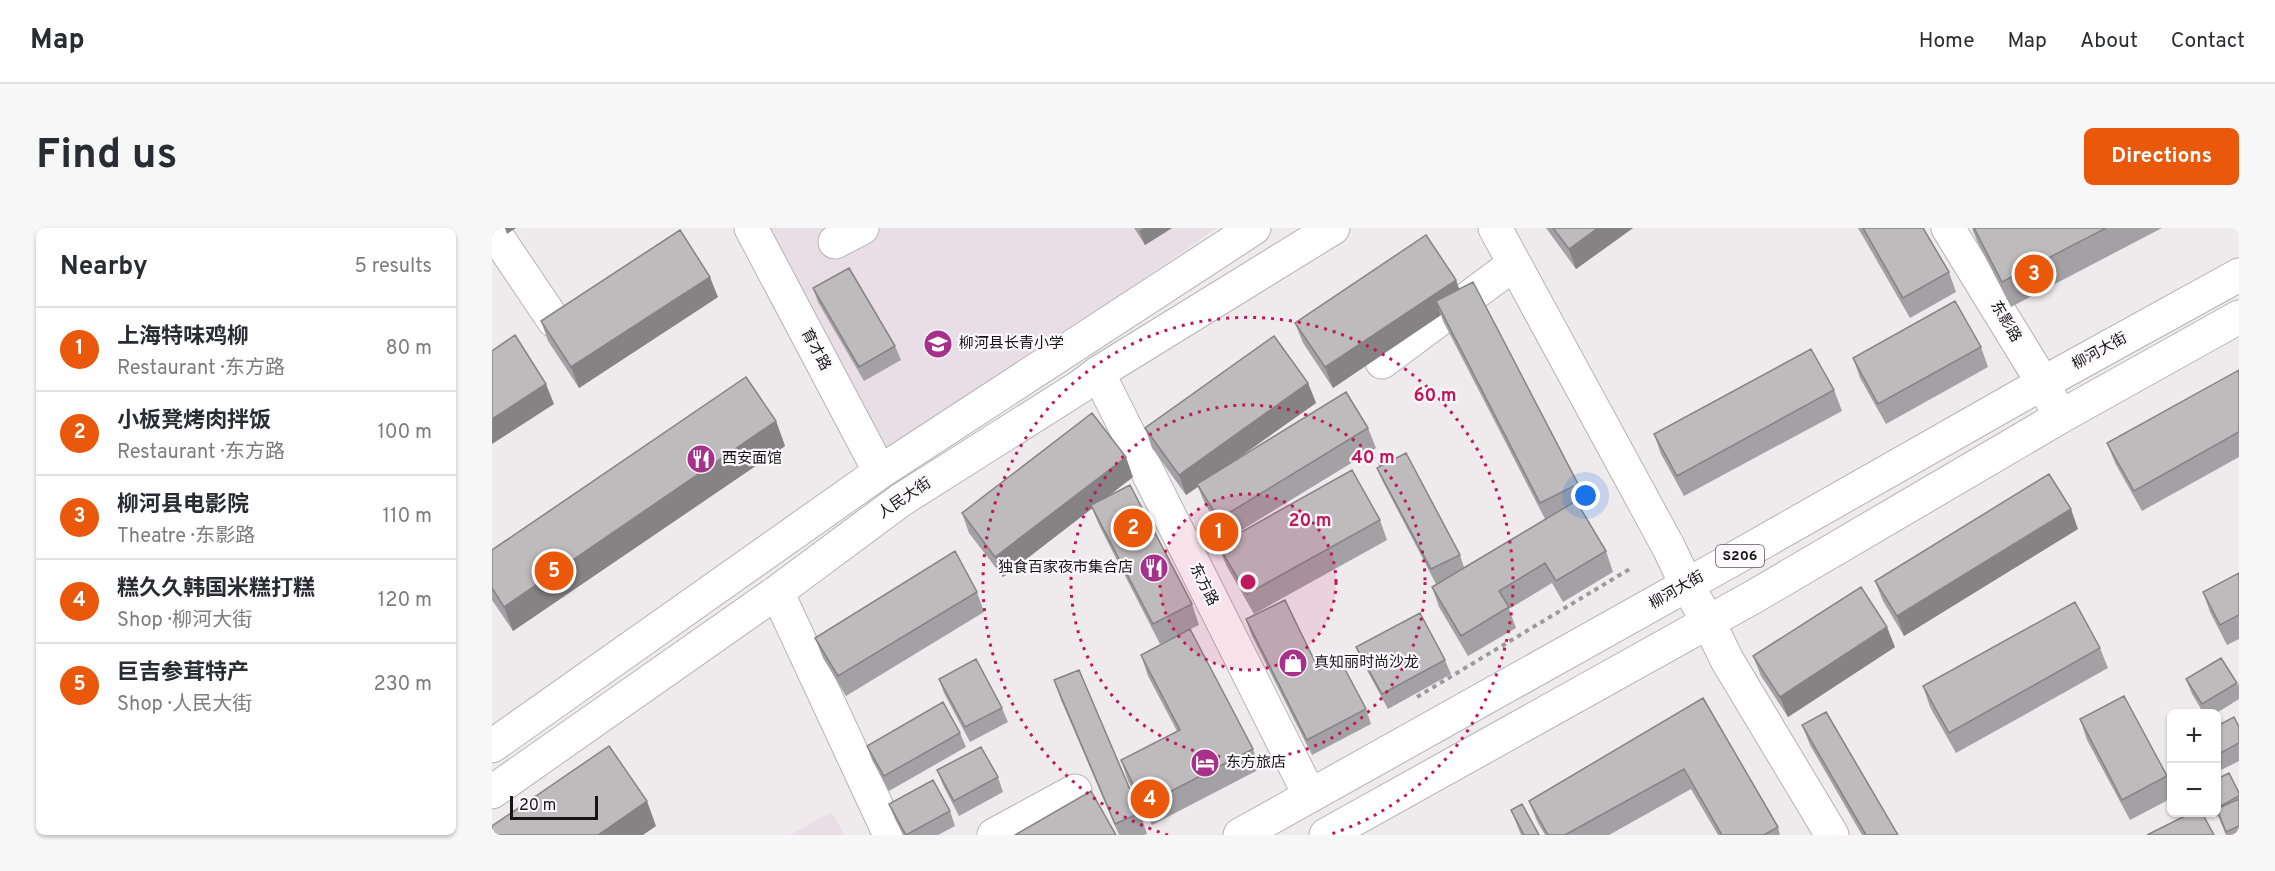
<!DOCTYPE html>
<html lang="en">
<head>
<meta charset="utf-8">
<style>
  :root { --surface:#fff; --page:#f7f7f7; --text:#2b2b33; --muted:#7c7c81; --line:#e1e1e2; --accent:#ea580c }
  body { margin:0; font-family:Overpass,"Noto Sans SC",sans-serif; background:var(--page); color:var(--text) }
  .controls { position:absolute; right:18px; bottom:18px; display:grid; overflow:hidden; border-radius:9px; box-shadow:0 2px 4px #0004 }
  .controls button { width:54px; height:54px; display:grid; place-items:center; padding:0; border:0; border-bottom:2px solid var(--line); background:var(--surface); color:var(--text); font:30px sans-serif }
  .scale { position:absolute; left:18px; bottom:15px; width:88px; box-sizing:border-box; padding-left:6px; border:3px solid #161516; border-top:0; font-size:16px; line-height:21px; white-space:nowrap; color:#161516; -webkit-text-stroke:4px #fcf8fb; paint-order:stroke }
  .you { position:absolute; left:1094px; top:268px; width:21px; height:21px; margin:-15px; border:4px solid #fff; border-radius:50%; background:#1a73e8; box-shadow:0 0 0 9px #1a73e833 }
  .badge { display:grid; place-items:center; width:39px; height:39px; border-radius:50%; background:var(--accent); color:#fff; font-size:20px; font-weight:700 }
  .pin { position:absolute; translate:-50% -50%; border:3px solid #fff; box-shadow:0 2px 6px #0006 }
  .list { margin:0; padding:0; list-style:none }
  h2 { display:flex; justify-content:space-between; align-items:center; height:78px; margin:0; padding:0 24px; font-size:26px }
  h2 small { font-size:20px; font-weight:400; color:var(--muted) }
  .list li { display:grid; grid-template-columns:39px 1fr auto; gap:18px; align-items:center; box-sizing:border-box; height:84px; padding:0 24px; border-top:2px solid var(--line) }
  .list b { display:block; font-size:22px; white-space:nowrap }
  .list p { margin:0; font-size:20px; white-space:nowrap; color:var(--muted) }
  .list em { font-size:20px; font-style:normal; color:var(--muted) }
  .map { position:relative; flex:none; width:1747px; height:607px; overflow:hidden; border-radius:9px }
  header { display:flex; align-items:center; gap:36px; box-sizing:border-box; height:84px; padding:0 30px; background:var(--surface); border-bottom:2px solid var(--line) }
  header strong { font-size:28px }
  nav { display:flex; gap:33px; margin-inline-start:auto; font-size:21px }
  .intro { display:flex; align-items:center; justify-content:space-between; box-sizing:border-box; height:144px; padding:0 36px }
  h1 { margin:0; font-size:42px }
  .button { padding:15px 27px; border-radius:9px; background:var(--accent); color:#fff; font-size:21px; font-weight:700 }
  main { display:flex; gap:36px; padding:0 36px }
  aside { flex:1; background:var(--surface); border-radius:9px; box-shadow:0 2px 4px #0004 }
  .map>svg:first-child { display:block }
  .built { fill:#e9dee5 }
  .lines { fill:none; stroke-linecap:round; stroke-linejoin:round }
  .minor-casing { stroke:#b6b2b5; stroke-width:35 }
  .major-casing { stroke:#b6b2b5; stroke-width:35 }
  .path { stroke:#9c999b; stroke-width:4; stroke-dasharray:4.5 4.5; stroke-linecap:butt }
  .minor { stroke:#fff; stroke-width:33 }
  .major { stroke:#fff; stroke-width:33 }
  .wall { fill:#a3a1a3 }
  .shaded-wall { fill:#858384 }
  .building { fill:#bebbbd; stroke:#858384; stroke-width:1.5 }
  .ring { fill:none; stroke:#c2185b; stroke-width:3; stroke-dasharray:3 6 }
  .labels { text-anchor:middle; dominant-baseline:central; stroke-width:4.5; stroke-linejoin:round; paint-order:stroke }
  .shield { fill:#fcf8fb; stroke:#5b595b; stroke-width:1.5 }
  .shield-label { font-size:14px; font-weight:bold; fill:#161516 }
  .street-label { font-size:15px; fill:#161516; stroke:#fcf8fb }
  .poi-label { font-size:15px; fill:#161516; stroke:#fcf8fb; text-anchor:start }
  .centre { fill:#c2185b; stroke:#fcf8fb; stroke-width:3 }
  .ring-label { font-size:18px; text-anchor:middle; font-weight:bold; fill:#c2185b; stroke:#fcf8fb; stroke-width:4.5; stroke-linejoin:round; paint-order:stroke }
</style>
</head>
<body>
<header>
<strong>Map</strong>
<nav><a>Home</a><a>Map</a><a>About</a><a>Contact</a></nav>
</header>
<div class="intro"><h1>Find us</h1><a class="button">Directions</a></div>
<main>
<aside>
<h2>Nearby<small>5 results</small></h2>
<ul class="list">
<li><span class="badge">1</span><div><b>上海特味鸡柳</b><p>Restaurant · 东方路</p></div><em>80 m</em></li>
<li><span class="badge">2</span><div><b>小板凳烤肉拌饭</b><p>Restaurant · 东方路</p></div><em>100 m</em></li>
<li><span class="badge">3</span><div><b>柳河县电影院</b><p>Theatre · 东影路</p></div><em>110 m</em></li>
<li><span class="badge">4</span><div><b>糕久久韩国米糕打糕</b><p>Shop · 柳河大街</p></div><em>120 m</em></li>
<li><span class="badge">5</span><div><b>巨吉参茸特产</b><p>Shop · 人民大街</p></div><em>230 m</em></li>
</ul>
</aside>
<div class="map">
<svg width="1747" height="607" viewBox="0 0 1747 607">
  <rect width="100%" height="100%" fill="#efebed"/>
  <path class="built" d="M278,0H725L391,231Z
    M339,584L353,607H298Z"/>
  <g class="lines">
    <g class="minor-casing">
      <path id="minor" d="M259,0L388,244
        M1003,0L1177,320L1194,356L1216,393L1235,432L1340,607
        M1456,0L1551,155L1568,189
        M0,1L62,93
        M343,14L370,0
        M890,134L1022,36
        M606,145L818,568
        M285,364L398,607
        M0,518L388,244L762,0
        M0,564L285,364L409,272L589,158L606,145L841,0
        M502,607L583,563"/>
    </g>
    <g class="major-casing">
      <path id="major" d="M748,607L1243,330L1551,155L1747,47
        M834,607L1263,368L1568,189L1747,89"/>
    </g>
    <path class="path" d="M925,469L1141,339"/>
    <use href="#minor" class="minor"/>
    <use href="#major" class="major"/>
  </g>
  <path class="wall" d="M642,0H680L653,17Z
    M1054,0H1141L1084,41Z
    M1366,0H1431L1457,44L1464,64L1418,90Z
    M1480,0H1670L1519,79L1485,13Z
    M964,52L967,61L1086,256L1093,276L1088,279L1114,323L1121,344L1071,374L1060,355L1017,381L1024,400L976,428L947,379L940,359L944,356L891,254L885,240L968,327L972,339L1053,291L951,93L949,87L841,160L811,115L803,95Z
    M321,60L403,118L409,132L372,153L326,74Z
    M226,69L87,160L56,113L49,93Z
    M1489,119L1496,139L1394,196L1368,150L1361,130Z
    M1747,142V229L1650,283L1623,235L1615,215Z
    M816,155L824,175L737,236L876,200L884,220L735,311L713,276L706,259L694,267L660,220L653,200Z
    M1342,162L1350,183L1192,268L1169,226L1162,206Z
    M284,193L293,218L21,403L0,372V322Z
    M641,249L615,269L700,376L707,397L668,416L607,297L600,280L511,349L477,305L470,285Z
    M888,292L895,312L762,386L734,337L726,317Z
    M1586,301L1412,408L1391,373L1383,353Z
    M1747,345V411L1735,417L1718,384L1711,364Z
    M485,364L492,384L354,468L331,430L323,410Z
    M754,391L827,442L874,481L879,496L820,527L759,406Z
    M864,419L953,432L959,446L896,481L870,433Z
    M1403,419L1296,489L1269,448L1261,428Z
    M1608,420L1616,440L1464,525L1438,479L1431,458Z
    M649,427L761,521L768,541L660,597L636,553L629,532L685,503L656,448Z
    M447,451L510,480L516,494L478,514L452,465Z
    M1694,451L1745,455V457L1747,456V471L1723,486H1712L1700,466Z
    M562,452L648,585L655,606L652,607H627L569,472Z
    M1211,470L1286,599L1288,607H1226L1199,561L1117,607H1053L1045,593L1037,573Z
    M1588,491L1675,548L1680,561V570L1638,592L1595,512Z
    M1310,497L1406,607H1370L1318,517Z
    M1725,498L1747,499V533L1725,544Z
    M468,505L474,519L397,563L380,532L375,518Z
    M445,542L506,549L511,564L467,588L451,557Z
    M1725,551L1747,565V607H1734L1726,588L1725,589L1723,585H1725Z
    M397,576L458,583L463,598L446,607H411L403,591Z
    M1019,582L1047,607H1029Z"/>
  <path class="shaded-wall" d="M13,0H24L15,6Z
    M652,0H680L653,17L647,3Z
    M1106,0H1141L1084,41L1077,21Z
    M218,49L226,69L87,160L79,139Z
    M964,52L971,72L944,73L949,87L841,160L833,139Z
    M816,155L824,175L694,267L687,247Z
    M54,156L62,176L0,216V191Z
    M284,193L293,218L21,403L12,379Z
    M634,229L641,249L511,349L503,329Z
    M1579,281L1586,301L1412,408L1405,388Z
    M1395,399L1403,419L1296,489L1288,469Z
    M155,573L164,598L151,607H106Z"/>
  <path class="building" d="M1061,0H1106L1077,21Z
    M1371,0H1431L1457,44L1411,70Z
    M1482,0H1614L1510,54Z
    M188,2L218,49L79,139L49,93Z
    M934,7L964,52L833,139L803,95Z
    M357,40L403,118L367,139L321,60Z
    M981,54L1086,256L1048,275L944,73Z
    M1463,73L1489,119L1386,176L1361,130Z
    M23,107L54,156L0,191V123Z
    M782,108L816,155L687,247L653,200Z
    M1319,121L1342,162L1185,248L1162,206Z
    M1747,142V204L1642,263L1615,215Z
    M254,149L284,193L12,379L0,360V322Z
    M854,164L876,200L727,291L705,256Z
    M600,185L634,229L503,329L470,285Z
    M914,225L968,327L939,341L885,240Z
    M860,242L888,292L755,366L726,317Z
    M1557,246L1579,281L1405,388L1383,353Z
    M638,257L700,376L661,396L599,277Z
    M1084,273L1114,323L1064,353L1053,335L1007,363L1017,379L969,408L940,359Z
    M463,323L485,364L346,448L323,410Z
    M1747,345V387L1728,397L1711,364Z
    M1369,359L1395,399L1288,469L1261,428Z
    M793,372L827,442L847,430L874,481L815,512L754,391Z
    M1583,374L1608,420L1457,505L1431,458Z
    M928,385L953,432L890,466L864,419Z
    M698,401L761,521L652,577L629,532L688,502L649,427Z
    M1729,430L1745,455L1710,476L1694,451Z
    M484,431L510,480L473,499L447,451Z
    M587,442L648,585L623,596L562,452Z
    M1632,468L1675,548L1630,572L1588,491Z
    M1211,470L1286,599L1272,607H1230L1192,541L1073,607H1056L1037,573Z
    M451,474L468,505L392,548L375,518Z
    M1334,484L1406,607H1374L1310,497Z
    M1742,489L1747,499V515L1725,527V498Z
    M117,518L155,573L106,607H0V598Z
    M489,519L506,549L462,573L445,542Z
    M1737,545L1747,565V568L1725,580V551Z
    M441,552L458,583L414,607L397,576Z
    M599,563L624,607H523Z
    M1747,571V598L1734,604L1725,581Z
    M1030,576L1047,607H1032L1019,582Z
    M1699,585H1710L1722,607H1655Z"/>
  <circle cx="756" cy="354" r="88" fill="#c2185b" fill-opacity=".12"/>
  <g class="ring">
    <circle cx="756" cy="354" r="88"/>
    <circle cx="756" cy="354" r="177"/>
    <path d="M676 607A265 265 0 1 1 836 607"/>
  </g>
  <defs>
    <g id="school-disc" transform="scale(1.5)"><circle r="9.5" fill="#a7318a" stroke="#fcf8fb"/><path d="M0-5L7-2L0 1L-7-2ZM-4 1L0 2.5L4 1V4Q0 6-4 4Z" fill="#fff"/></g>
    <g id="restaurant-disc" transform="scale(1.5)"><circle r="9.5" fill="#a7318a" stroke="#fcf8fb"/><path d="M-5-6h1v4h1v-4h1v4h1v-4h1v5L-1.5 .5V6h-2V.5L-5-1ZM5-6V6H3V1.5H1.5Q1.5-4 5-6Z" fill="#fff"/></g>
    <g id="shop-disc" transform="scale(1.5)"><circle r="9.5" fill="#a7318a" stroke="#fcf8fb"/><path d="M-5-2.5h2.3a2.7 3.5 0 0 1 5.4 0H5L5.5 6h-11ZM-1.5-2.5h3a1.5 2.3 0 0 0-3 0Z" fill="#fff"/></g>
    <g id="hotel-disc" transform="scale(1.5)"><circle r="9.5" fill="#a7318a" stroke="#fcf8fb"/><path d="M-6-4.5h1.5V1H6V5H4.5V3h-9V5H-6ZM-4 0a1.8 1.8 0 1 1 3.6 0ZM.5 0V-2.5h3Q6-2.5 6 0Z" fill="#fff"/></g>
  </defs>
  <g fill-rule="evenodd">
    <use href="#school-disc" x="446" y="116"/>
    <use href="#restaurant-disc" x="209" y="231"/>
    <use href="#restaurant-disc" x="662" y="340"/>
    <use href="#shop-disc" x="801" y="435"/>
    <use href="#hotel-disc" x="713" y="535"/>
  </g>
  <g class="labels">
    <rect class="shield" x="1224" y="317" width="48" height="22" rx="4.5"/>
    <g class="shield-label">
      <text x="1248" y="328">S206</text>
    </g>
    <g class="street-label">
      <text transform="translate(1513 94) rotate(59)">东影路</text>
      <text transform="translate(323 122) rotate(62)">育才路</text>
      <text transform="translate(1608 124) rotate(-29)">柳河大街</text>
      <text transform="translate(413 271) rotate(-34)">人民大街</text>
      <text transform="translate(711 357) rotate(63)">东方路</text>
      <text transform="translate(1185 363) rotate(-30)">柳河大街</text>
    </g>
    <g class="poi-label">
      <text x="467" y="116">柳河县长青小学</text>
      <text x="230" y="231">西安面馆</text>
      <text x="641" y="340" text-anchor="end">独食百家夜市集合店</text>
      <text x="822" y="435">真知丽时尚沙龙</text>
      <text x="734" y="535">东方旅店</text>
    </g>
  </g>
  <circle cx="756" cy="354" r="9" class="centre"/>
  <g class="ring-label">
    <text x="943" y="173">60 m</text>
    <text x="881" y="235">40 m</text>
    <text x="818" y="298">20 m</text>
  </g>
</svg>
<div class="controls">
<button>+</button>
<button>−</button>
</div>
<div class="scale">20 m</div>
<div class="you"></div>
<div class="pin badge" style="left:727px;top:304px">1</div>
<div class="pin badge" style="left:641px;top:300px">2</div>
<div class="pin badge" style="left:1542px;top:46px">3</div>
<div class="pin badge" style="left:658px;top:571px">4</div>
<div class="pin badge" style="left:62px;top:343px">5</div>
</div>
</main>
</body>
</html>
